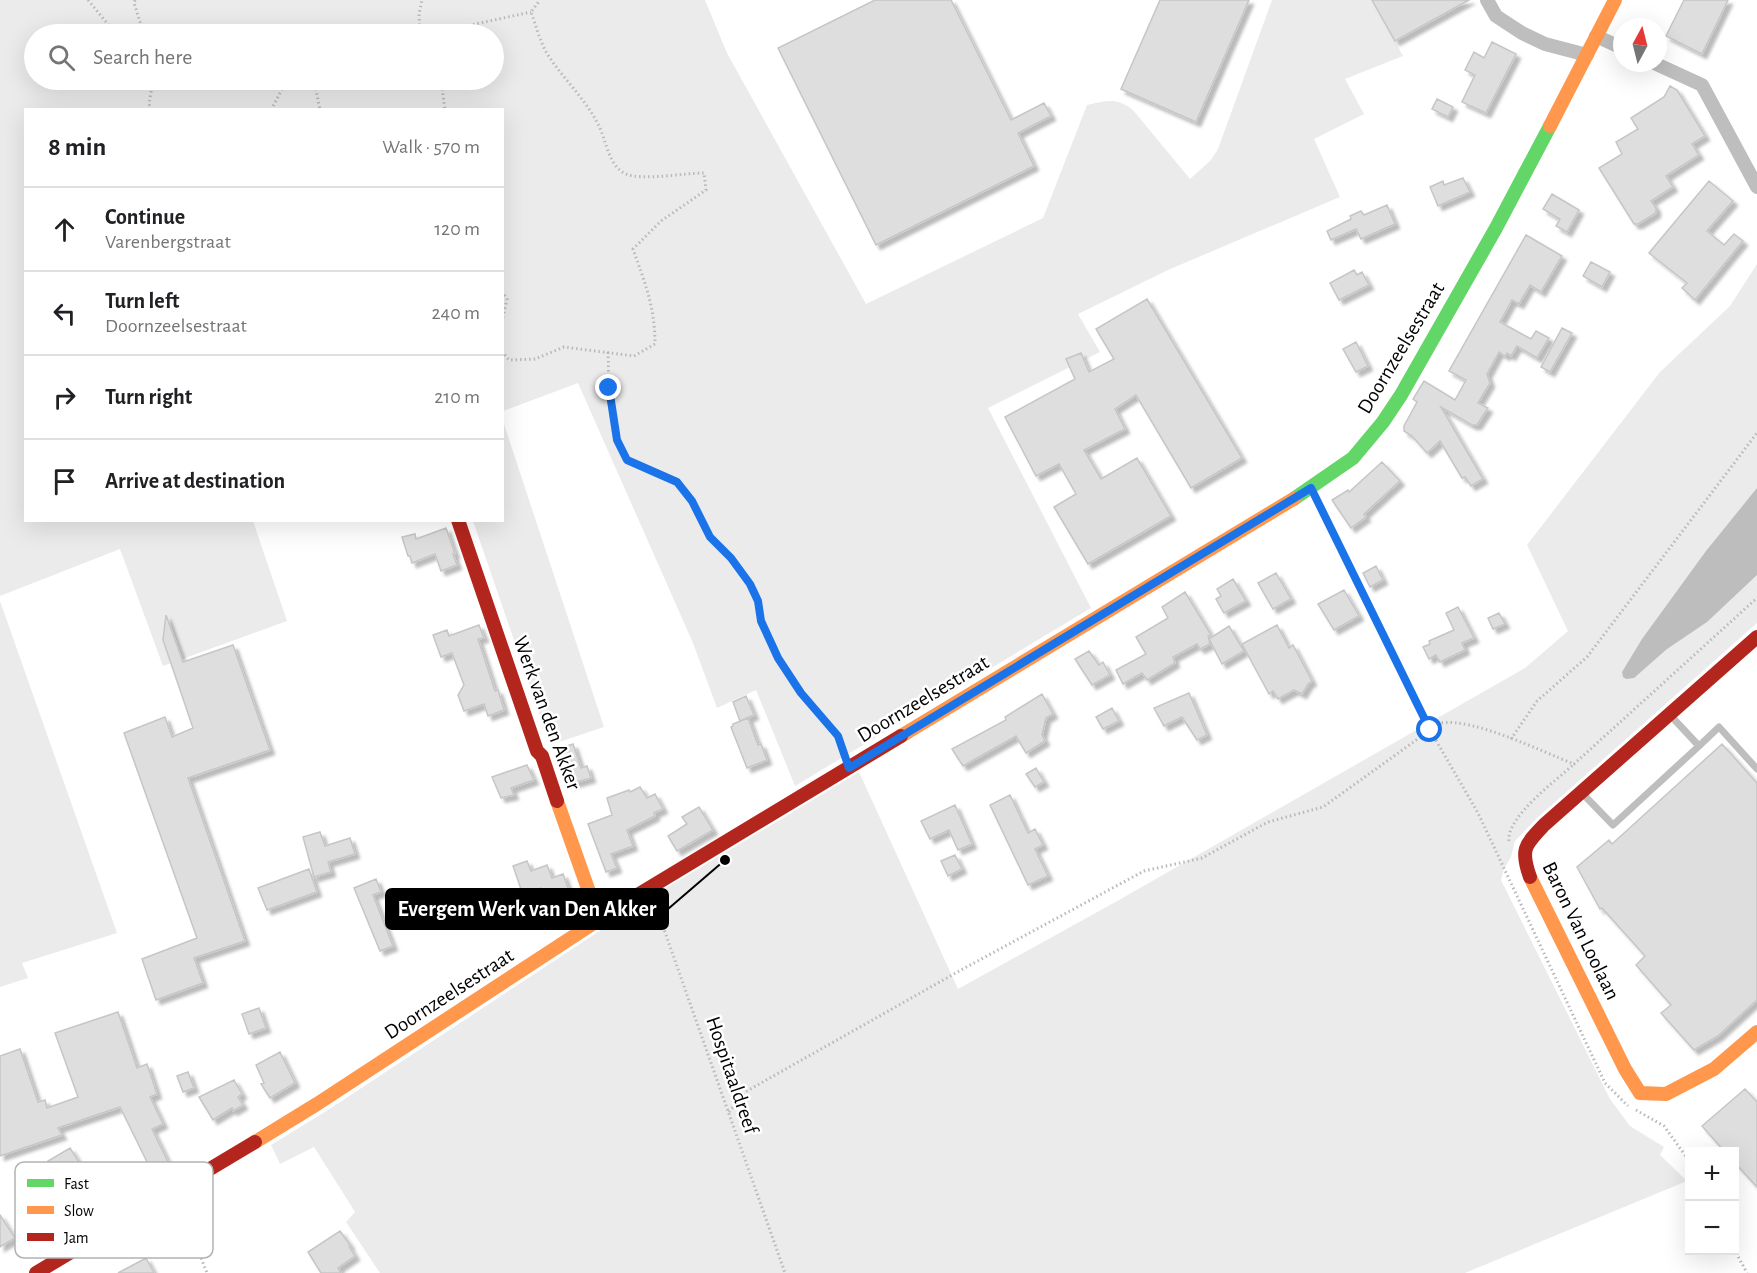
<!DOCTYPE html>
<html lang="en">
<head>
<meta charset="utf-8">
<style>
  :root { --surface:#fff; --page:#f6f6f6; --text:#202124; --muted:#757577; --line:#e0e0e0 }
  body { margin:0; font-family:"Alegreya Sans",sans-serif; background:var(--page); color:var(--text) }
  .controls { position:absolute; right:18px; bottom:18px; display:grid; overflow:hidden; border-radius:0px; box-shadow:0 6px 24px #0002 }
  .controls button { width:54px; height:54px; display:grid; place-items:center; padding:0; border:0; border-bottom:2px solid var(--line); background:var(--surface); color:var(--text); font:30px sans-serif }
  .compass { position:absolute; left:1613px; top:18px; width:54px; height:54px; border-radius:50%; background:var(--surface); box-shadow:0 6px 24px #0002; rotate:7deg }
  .stop { position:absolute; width:18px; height:18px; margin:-14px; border:4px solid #1a73e8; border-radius:50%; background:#fff }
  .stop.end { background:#1a73e8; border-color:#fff; box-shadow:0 2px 6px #0008 }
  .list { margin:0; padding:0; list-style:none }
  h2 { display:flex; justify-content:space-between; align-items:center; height:78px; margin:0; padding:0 24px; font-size:26px }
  h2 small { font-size:20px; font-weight:400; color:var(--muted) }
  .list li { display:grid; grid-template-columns:39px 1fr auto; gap:18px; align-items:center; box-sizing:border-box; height:84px; padding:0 24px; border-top:2px solid var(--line) }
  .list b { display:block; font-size:22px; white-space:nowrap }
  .list p { margin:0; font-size:20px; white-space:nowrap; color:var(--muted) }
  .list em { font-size:20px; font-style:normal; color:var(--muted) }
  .icon { flex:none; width:33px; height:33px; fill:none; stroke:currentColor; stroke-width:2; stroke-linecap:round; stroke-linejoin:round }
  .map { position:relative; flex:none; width:1757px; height:1273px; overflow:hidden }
  .search { position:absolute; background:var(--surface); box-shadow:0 6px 24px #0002; left:24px; top:24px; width:480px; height:66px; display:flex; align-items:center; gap:15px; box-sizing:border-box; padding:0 21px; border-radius:33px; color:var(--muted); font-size:22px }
  .panel { position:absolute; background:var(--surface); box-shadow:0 6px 24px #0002; left:24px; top:108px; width:480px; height:414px; border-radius:0px }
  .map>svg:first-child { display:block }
  .green { fill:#ebebeb; fill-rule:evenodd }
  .water { fill:#bdbdbd }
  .building { fill:#dedede; stroke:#c6c6c6; stroke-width:1.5; filter:url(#shadow) }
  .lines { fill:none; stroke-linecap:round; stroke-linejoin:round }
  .path { stroke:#b9b9b9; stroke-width:3; stroke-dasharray:1.5 3; stroke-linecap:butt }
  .lane { stroke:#bebebe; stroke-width:7 }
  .street { stroke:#bebebe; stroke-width:14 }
  .fast { stroke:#63d668; stroke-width:14 }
  .slow { stroke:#ff974d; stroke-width:14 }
  .jam { stroke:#b3261e; stroke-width:14 }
  .route { stroke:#1a73e8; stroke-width:8 }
  .labels { text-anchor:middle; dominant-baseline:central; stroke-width:5; stroke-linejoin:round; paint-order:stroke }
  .street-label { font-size:21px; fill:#000; stroke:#fff }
  .key { fill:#fff; stroke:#b2b2b2; stroke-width:1.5 }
  .key-label { font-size:16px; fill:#000 }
  .leader { fill:none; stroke:#000; stroke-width:2 }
  .callout-dot { fill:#000; stroke:#fff; stroke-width:2 }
  .callout { fill:#000; stroke:#000; stroke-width:2 }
  .callout-label { font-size:22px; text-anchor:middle; font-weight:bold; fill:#fff }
</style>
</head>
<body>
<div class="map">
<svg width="1757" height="1273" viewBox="0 0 1757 1273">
  <defs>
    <filter id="shadow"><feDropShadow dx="4.5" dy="4.5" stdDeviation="1.5" flood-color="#0004"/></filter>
  </defs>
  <rect width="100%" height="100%" fill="#fff"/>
  <path class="green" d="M0,0H705L727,53L866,304L1043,218L1087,105C1107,101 1116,97 1133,110L1190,179L1211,160L1218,149L1272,0H1372L1403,56L1345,79L1364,114L1314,139L1340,197L1168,270L1078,314L1100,352L988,408L1091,608L795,786L756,690L717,708L693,643L578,383L503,411L502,110H26V520L253,521L287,621L163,666L120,549L0,596ZM34,34H494V80H34Z
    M1757,264V623L1537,818L1515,841L1511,857L1504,869L1501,880L1610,1099L1630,1126L1664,1147L1660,1155L1687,1181L1465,1273H380L346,1222L355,1212L314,1147L280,1164L271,1145L328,1110L642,903L646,904L657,898L658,893L859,772L958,989L1119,900L1525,668L1568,631L1527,545L1660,372L1730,306Z
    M503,421L604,727L550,745L473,521L502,520Z
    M0,601L117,933L22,963L28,978L0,987Z"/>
  <path class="water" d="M1757,488V575L1707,622L1667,649L1634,678L1626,679L1623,677L1622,672L1642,639L1706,551Z"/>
  <path class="building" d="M875,0H951L1011,120L1044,103L1051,116L1018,133L1034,166L876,245L778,48Z
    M1160,0H1249L1196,122L1121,89Z
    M1372,0H1469L1395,41Z
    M1684,0H1728L1702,54L1666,36Z
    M1492,42L1516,54L1486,113L1462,102L1475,75L1465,70L1474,52L1484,58Z
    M1670,86L1677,90L1705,136L1692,144L1699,155L1666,176L1673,187L1651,201L1656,208V213L1638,224H1634L1599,168L1622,154L1616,142L1638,129L1631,118L1664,97Z
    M1437,99L1453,107L1448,117L1432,109Z
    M1463,178L1470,192L1438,206L1430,187L1443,181L1444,185Z
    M1709,181L1733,201L1707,231L1724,245L1734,234L1743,241L1695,300L1682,288L1687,283L1649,253Z
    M1552,194L1579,210L1567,232L1556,226L1560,219L1543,209Z
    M1387,205L1395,224L1361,239L1356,229L1331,240L1327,231L1351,219L1350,216L1361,211L1364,215Z
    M1526,235L1562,256L1541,292L1530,285L1519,304L1512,300L1500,322L1531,339L1536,331L1549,338L1537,358L1517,346L1511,356L1507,353L1505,356L1499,352L1487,374L1490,383L1478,403L1488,408L1477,425H1472L1441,407L1483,479L1471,486L1465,477L1462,478L1440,441L1427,453L1412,436L1404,431V426L1417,402L1413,399L1424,381L1455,400L1466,380L1449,371Z
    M1591,262L1610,272L1602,287L1583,276Z
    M1354,270L1357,275L1362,272L1369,285L1339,300L1330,283Z
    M1147,299L1242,458L1191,488L1136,395L1115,409L1125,429L1084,450L1101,479L1137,458L1171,516L1088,564L1054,507L1076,494L1059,464L1036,476L1005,417L1075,379L1066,359L1081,353L1089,372L1114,359L1096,329Z
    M1562,328L1572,333L1550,372L1541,367Z
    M1356,342L1368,366L1356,372L1343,349Z
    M1382,462L1400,481L1364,514L1366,517L1351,528L1332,500L1348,490L1349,492Z
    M446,528L455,554H453L457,565L441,571L435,554L412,563L410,556H408L402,537L415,534L416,539Z
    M1376,566L1383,580L1370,587L1363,573Z
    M1276,573L1291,599L1273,609L1258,583Z
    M1233,579L1246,601L1224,613L1216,599L1221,596L1217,589Z
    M1344,590L1359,616L1334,630L1318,604Z
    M1185,592L1211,635L1208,636L1209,639L1229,626L1244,651L1222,664L1209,639L1210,644L1200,649L1197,644L1173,657L1175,663L1147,680L1142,673L1123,684L1116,670L1146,654L1136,637L1168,618L1162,607Z
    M1458,607L1474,638L1462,643L1465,650L1440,662L1436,655L1429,659L1423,647L1430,644L1429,641L1454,630L1446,613Z
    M1499,613L1505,624L1493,629L1488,618Z
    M166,615L183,662L233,645L270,750L188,778L245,941L194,958L203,983L156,1000L142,959L197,938L124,733L165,717L172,737L193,728L163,640Z
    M479,625L484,638L478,639L495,691L498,690L504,710L488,716L484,704L464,711L458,695L464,685L452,653L441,657L433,635L447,630L449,636Z
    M1277,625L1289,648L1293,645L1312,681L1308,684L1302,694L1294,690L1278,699L1273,691L1269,694L1242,644Z
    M1089,651L1099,665L1103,662L1110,675L1092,685L1075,659Z
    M1189,693L1207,735L1197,740L1182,717L1164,726L1154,708Z
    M1042,694L1053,714L1046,718L1042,735L1045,741L1026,753L1016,736L963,766L952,749L1006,720L1005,717Z
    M746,696L754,715L740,721L733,702Z
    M1112,708L1119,721L1103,729L1096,717Z
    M748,718L758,745L761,744L767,760L747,768L731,727L733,726V724Z
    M573,744L581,768L587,766L591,778L573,783L561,748Z
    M1722,744L1757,783V1000L1718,1036L1694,1050L1661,1013L1671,1005L1636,965L1645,956L1602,908L1600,909L1577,867L1609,840L1612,844Z
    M527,765L534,780L511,788L514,795L501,798L492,777Z
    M1036,768L1044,782L1035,787L1026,774Z
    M640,787L647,798L655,794L663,809L654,813L655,816L627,830L633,846L611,854L617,868L606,872L588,824L612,815L607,798L629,790L630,792Z
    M1010,795L1028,833L1035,829L1043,845L1035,849L1048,876L1028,885L990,805Z
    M955,805L972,844L958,850L949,830L930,839L921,821Z
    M699,807L713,830L677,851L668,836L687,824L682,817Z
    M320,832L325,846L350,838L355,854L328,862L331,872L314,877L303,837Z
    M955,855L962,869L948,876L941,861Z
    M527,861L531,871L547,865L552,878L563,874L568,888L557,892L563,909L550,913L541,888L523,895L513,866Z
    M309,869L317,892L267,910L258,888Z
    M376,879L381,892L373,895L393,946L380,951L354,888Z
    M259,1008L266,1028L249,1034L242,1014Z
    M118,1012L137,1068L147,1064L157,1094L150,1097L163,1124L152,1129L168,1162L151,1170L120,1107L58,1128L62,1135L0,1156V1056L20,1049L38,1102L45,1100L47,1108L78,1097L55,1033Z
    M280,1052L295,1083L270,1098L261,1084L264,1083L256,1065Z
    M188,1072L194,1088L183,1092L177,1076Z
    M234,1080L242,1094L238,1097L243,1105L233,1111L232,1108L213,1120L199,1097Z
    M1745,1089L1757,1102V1187L1734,1162V1152H1725L1702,1126Z
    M70,1148L82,1167L59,1180L48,1161Z
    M0,1215L15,1238L0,1247Z
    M340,1231L350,1245L349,1246L355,1256L338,1268L341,1273H321L308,1252Z
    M146,1258L154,1273H118Z"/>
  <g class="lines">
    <path class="path" d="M88,0L116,34
      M135,0L134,3L144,34
      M384,34L390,33L403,34
      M420,34L419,14L422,0
      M429,34L531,12
      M314,80L320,110
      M441,80L445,110
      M151,110L149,104L153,80
      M271,110L287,80
      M502,291L507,299L502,321
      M502,351L509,360L535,359L564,347L634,356L655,344C655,307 645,283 633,249L661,221L706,190L704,173C683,173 643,181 626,174C609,167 606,140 599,126C585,98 564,80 548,55C540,43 536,25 531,12L540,0
      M608,352L609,388L617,440L627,460L677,482L692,501L710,537L731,558L750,584L758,601L761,621L778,659L801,693L838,736L843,752
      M1319,502L1430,730L1478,813L1605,1083L1628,1106
      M1511,739L1537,701L1587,657L1757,433
      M1509,841C1506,817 1557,780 1574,764
      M654,901L785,1273
      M1636,1110L1664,1126L1690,1162
      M729,1112L745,1092L961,970L1144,871L1202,858L1268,822L1323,807L1440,723C1475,718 1540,751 1574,764L1757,598
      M181,1208L207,1273
      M1734,1249L1747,1273"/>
    <path class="lane" d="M1699,746L1719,727L1757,769
      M1582,793L1613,825L1699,746L1671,716"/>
    <path class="street" d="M1487,0L1496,16L1522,33L1545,44L1587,55
      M1596,36L1622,48
      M1654,63L1702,85L1757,187"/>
    <path class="fast" d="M1295,498L1353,458L1383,422L1401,395L1496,228L1550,126"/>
    <path class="slow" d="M1550,126L1615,0
      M901,736L1295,498
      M557,801L593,903L602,918
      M1530,877L1625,1069L1640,1093L1666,1094L1714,1069L1757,1032
      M255,1142L317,1104L626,902"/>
    <path class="jam" d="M458,520L537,751L542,756L557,801
      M1530,877C1520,849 1525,845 1544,825L1757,637
      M626,902L901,736
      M36,1273L255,1142"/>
  </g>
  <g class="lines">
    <path class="route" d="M609,388L617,440L627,460L677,482L692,501L710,537L731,558L750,584L758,601L761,621L778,658L801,693L838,736L849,768L1311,488L1430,730"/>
  </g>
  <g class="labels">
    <g class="street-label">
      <text transform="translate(1401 348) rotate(-59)">Doornzeelsestraat</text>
      <text transform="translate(923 699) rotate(-31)">Doornzeelsestraat</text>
      <text transform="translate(547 713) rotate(70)">Werk van den Akker</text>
      <text transform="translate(1581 931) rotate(64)">Baron Van Loolaan</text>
      <text transform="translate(449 994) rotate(-33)">Doornzeelsestraat</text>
      <text transform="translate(732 1075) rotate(71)">Hospitaaldreef</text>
    </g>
  </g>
  <rect x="15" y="1162" width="198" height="96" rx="9" class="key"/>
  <rect x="27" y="1179" width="27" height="8" fill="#63d668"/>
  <rect x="27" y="1206" width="27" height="8" fill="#ff974d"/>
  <rect x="27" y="1233" width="27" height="8" fill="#b3261e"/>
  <g class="key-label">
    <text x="64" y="1189">Fast</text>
    <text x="64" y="1216">Slow</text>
    <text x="64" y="1243">Jam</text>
  </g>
  <path class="leader" d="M725 860L668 909"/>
  <circle class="callout-dot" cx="725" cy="860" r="6"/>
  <rect class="callout" x="386" y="889" width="282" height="40" rx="6"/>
  <g class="callout-label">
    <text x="527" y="916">Evergem Werk van Den Akker</text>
  </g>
</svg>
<div class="controls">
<button>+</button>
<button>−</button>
</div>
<svg class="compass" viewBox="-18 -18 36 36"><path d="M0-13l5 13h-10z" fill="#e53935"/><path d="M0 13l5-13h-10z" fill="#757577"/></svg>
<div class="stop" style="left:1430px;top:730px"></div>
<div class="stop end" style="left:609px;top:388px"></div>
<div class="search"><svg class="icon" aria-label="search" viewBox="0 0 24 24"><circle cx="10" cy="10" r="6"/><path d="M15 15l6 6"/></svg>Search here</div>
<section class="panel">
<h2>8 min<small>Walk · 570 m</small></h2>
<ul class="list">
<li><svg class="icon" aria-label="ahead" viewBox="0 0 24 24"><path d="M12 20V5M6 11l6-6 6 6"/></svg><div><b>Continue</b><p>Varenbergstraat</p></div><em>120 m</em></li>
<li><svg class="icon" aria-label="left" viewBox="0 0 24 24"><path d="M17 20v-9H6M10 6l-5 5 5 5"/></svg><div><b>Turn left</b><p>Doornzeelsestraat</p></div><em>240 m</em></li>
<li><svg class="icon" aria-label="right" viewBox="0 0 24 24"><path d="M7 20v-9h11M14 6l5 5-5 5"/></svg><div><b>Turn right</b></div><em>210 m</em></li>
<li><svg class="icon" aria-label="arrive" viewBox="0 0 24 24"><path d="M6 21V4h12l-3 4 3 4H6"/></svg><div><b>Arrive at destination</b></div></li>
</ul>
</section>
</div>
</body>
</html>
